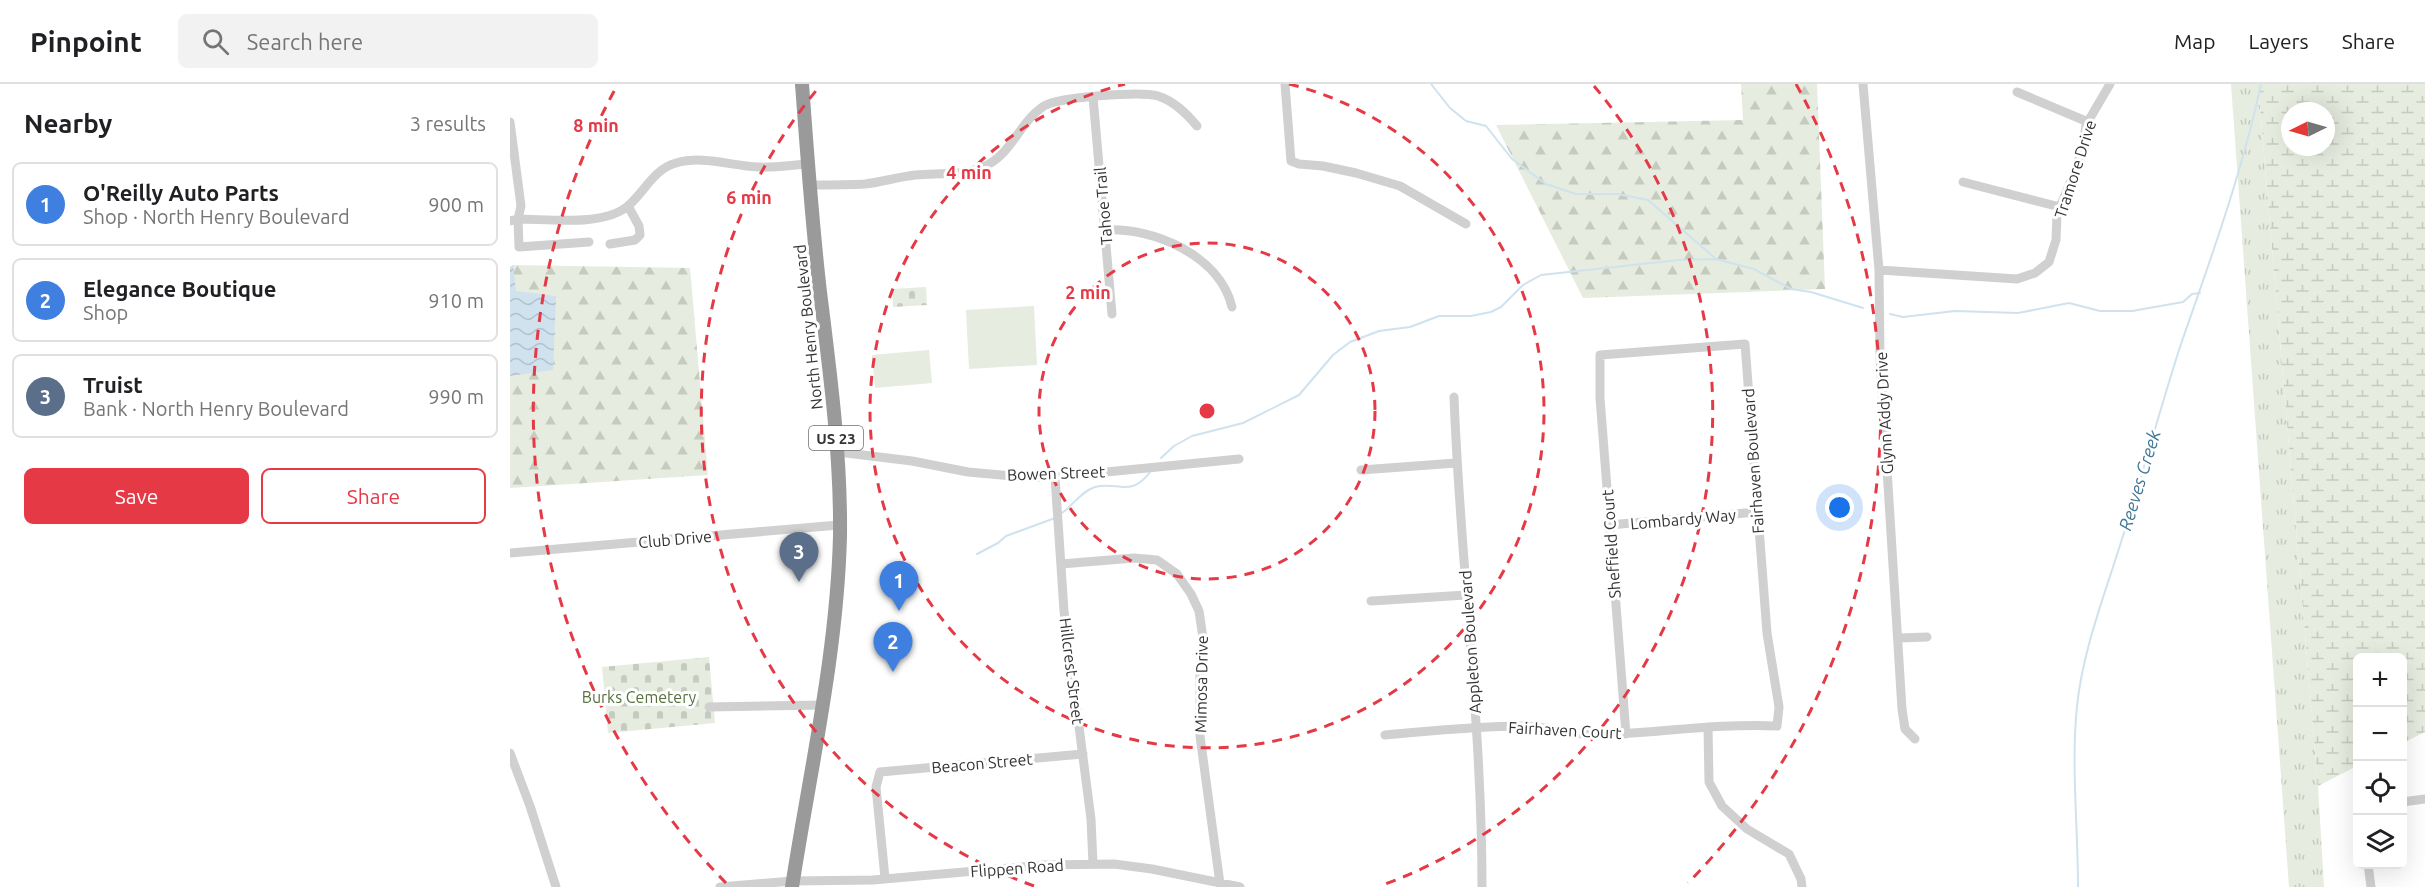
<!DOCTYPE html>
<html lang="en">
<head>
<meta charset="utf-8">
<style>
  :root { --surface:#fff; --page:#f2f2f2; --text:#202124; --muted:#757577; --line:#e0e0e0; --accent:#e63946 }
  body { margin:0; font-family:Ubuntu,sans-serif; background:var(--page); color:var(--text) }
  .controls { position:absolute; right:18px; bottom:18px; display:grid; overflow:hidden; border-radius:9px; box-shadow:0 6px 24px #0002 }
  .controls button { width:54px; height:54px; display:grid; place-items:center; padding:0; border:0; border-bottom:2px solid var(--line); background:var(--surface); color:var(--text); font:30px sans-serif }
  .compass { position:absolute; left:1771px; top:18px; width:54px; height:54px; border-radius:50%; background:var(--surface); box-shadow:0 6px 24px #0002; rotate:265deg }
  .you { position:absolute; left:1330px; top:424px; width:21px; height:21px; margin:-15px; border:4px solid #fff; border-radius:50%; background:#1a73e8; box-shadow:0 0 0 9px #1a73e833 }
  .badge { display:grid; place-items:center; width:39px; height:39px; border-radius:50%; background:var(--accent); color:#fff; font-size:20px; font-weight:700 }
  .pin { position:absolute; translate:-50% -50px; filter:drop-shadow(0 2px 3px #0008) }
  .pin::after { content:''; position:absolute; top:32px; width:21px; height:18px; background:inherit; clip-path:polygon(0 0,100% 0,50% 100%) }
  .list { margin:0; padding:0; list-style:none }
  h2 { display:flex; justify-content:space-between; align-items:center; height:78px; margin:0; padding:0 24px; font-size:26px }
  h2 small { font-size:20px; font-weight:400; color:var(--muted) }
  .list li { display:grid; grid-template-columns:39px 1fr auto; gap:18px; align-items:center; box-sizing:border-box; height:84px; margin:0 12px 12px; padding:0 12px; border:2px solid var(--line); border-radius:9px }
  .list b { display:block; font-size:22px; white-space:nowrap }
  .list p { margin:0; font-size:20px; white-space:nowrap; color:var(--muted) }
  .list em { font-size:20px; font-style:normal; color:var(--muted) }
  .actions { display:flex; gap:12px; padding:18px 24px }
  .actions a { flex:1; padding:14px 0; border:2px solid var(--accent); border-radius:9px; text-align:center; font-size:21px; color:var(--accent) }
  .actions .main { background:var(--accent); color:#fff }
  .icon { flex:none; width:33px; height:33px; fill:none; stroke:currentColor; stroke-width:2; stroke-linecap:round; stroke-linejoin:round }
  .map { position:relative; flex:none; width:1915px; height:803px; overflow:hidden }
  header { display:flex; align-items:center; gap:36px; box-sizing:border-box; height:84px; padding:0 30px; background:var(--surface); border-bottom:2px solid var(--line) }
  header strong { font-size:28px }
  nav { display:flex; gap:33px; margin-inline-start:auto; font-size:21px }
  .search { width:420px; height:54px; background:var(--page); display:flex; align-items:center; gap:15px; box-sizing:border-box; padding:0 21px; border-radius:9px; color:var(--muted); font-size:22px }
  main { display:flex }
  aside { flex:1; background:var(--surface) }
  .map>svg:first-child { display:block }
  .grass { fill:url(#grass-tufts) }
  .forest { fill:url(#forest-firs) }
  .wetland { fill:url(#wetland-marsh); fill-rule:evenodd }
  .cemetery { fill:url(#cemetery-stones) }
  .pitch { fill:#e6ecdf }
  .water { fill:url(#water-waves) }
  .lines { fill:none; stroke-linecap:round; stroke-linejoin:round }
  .stream { stroke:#cfe2ee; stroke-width:2 }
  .minor { stroke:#d0d0d0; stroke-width:9 }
  .highway { stroke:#9a9a9a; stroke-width:14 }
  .ring { fill:none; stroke:#e63946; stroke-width:3; stroke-dasharray:10 8 }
  .labels { text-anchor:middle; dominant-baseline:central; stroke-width:6; stroke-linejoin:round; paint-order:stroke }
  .shield { fill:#fff; stroke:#707070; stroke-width:1.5 }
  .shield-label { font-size:15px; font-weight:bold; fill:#333 }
  .street-label { font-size:16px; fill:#333; stroke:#fff }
  .park-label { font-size:16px; fill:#56703f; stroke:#fff }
  .water-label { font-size:18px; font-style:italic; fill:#3f7597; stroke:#fff }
  .centre { fill:#e63946; stroke:#fff; stroke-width:3 }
  .ring-label { font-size:18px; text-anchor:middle; font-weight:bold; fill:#e63946; stroke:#fff; stroke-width:6; stroke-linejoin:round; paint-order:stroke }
</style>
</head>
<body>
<header>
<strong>Pinpoint</strong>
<div class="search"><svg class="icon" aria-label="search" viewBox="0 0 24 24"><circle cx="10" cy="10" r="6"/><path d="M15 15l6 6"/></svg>Search here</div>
<nav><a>Map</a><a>Layers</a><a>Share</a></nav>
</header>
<main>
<aside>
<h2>Nearby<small>3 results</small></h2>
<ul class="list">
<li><span class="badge" style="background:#3f7fe0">1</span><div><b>O'Reilly Auto Parts</b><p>Shop · North Henry Boulevard</p></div><em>900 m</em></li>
<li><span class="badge" style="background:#3f7fe0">2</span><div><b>Elegance Boutique</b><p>Shop</p></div><em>910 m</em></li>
<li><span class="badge" style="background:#5c6f8a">3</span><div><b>Truist</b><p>Bank · North Henry Boulevard</p></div><em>990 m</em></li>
</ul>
<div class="actions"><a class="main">Save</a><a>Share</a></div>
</aside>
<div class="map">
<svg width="1915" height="803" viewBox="0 0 1915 803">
  <defs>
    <pattern id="grass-tufts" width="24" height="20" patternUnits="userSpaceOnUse" patternTransform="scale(1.5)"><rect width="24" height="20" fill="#e6ecdf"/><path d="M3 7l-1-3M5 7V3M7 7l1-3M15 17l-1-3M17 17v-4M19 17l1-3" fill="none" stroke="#c6cbc0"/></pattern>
    <pattern id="forest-firs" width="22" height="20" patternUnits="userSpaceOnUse" patternTransform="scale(1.5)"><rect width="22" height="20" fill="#e6ecdf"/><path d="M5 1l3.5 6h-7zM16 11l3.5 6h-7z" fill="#c6cbc0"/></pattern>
    <pattern id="wetland-marsh" width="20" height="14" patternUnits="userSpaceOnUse" patternTransform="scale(1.5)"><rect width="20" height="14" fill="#e6ecdf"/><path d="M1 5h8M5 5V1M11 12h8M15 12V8" fill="none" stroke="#c6cbc0"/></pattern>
    <pattern id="cemetery-stones" width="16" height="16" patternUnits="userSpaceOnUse" patternTransform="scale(1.5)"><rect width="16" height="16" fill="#e6ecdf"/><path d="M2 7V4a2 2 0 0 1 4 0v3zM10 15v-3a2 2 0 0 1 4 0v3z" fill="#c6cbc0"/></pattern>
    <pattern id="water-waves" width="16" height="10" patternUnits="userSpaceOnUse" patternTransform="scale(1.5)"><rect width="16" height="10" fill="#cfe2ee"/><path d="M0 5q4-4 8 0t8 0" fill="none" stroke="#b2c2cd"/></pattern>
  </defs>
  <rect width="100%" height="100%" fill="#fff"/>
  <path class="grass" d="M1721,0H1748L1808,702L1814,803H1779Z"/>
  <path class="forest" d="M1231,0H1307L1315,205L1073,214L986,41L1233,36Z
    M3,181L180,184L198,391L0,404V183Z"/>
  <path class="wetland" d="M1748,0H1915V648L1893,659L1892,574H1848L1847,682L1808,702ZM1780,27H1816V63H1780Z"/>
  <path class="cemetery" d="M416,203L417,221L383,223L382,205Z
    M199,573L205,639L98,649L92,583Z"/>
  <path class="pitch" d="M524,222L527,281L459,285L456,226Z
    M419,266L422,299L365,304L362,271Z"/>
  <path class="water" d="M3,181L6,207L46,212L43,286L0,292V183Z"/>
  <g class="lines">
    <path class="stream" d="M921,0L940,24L956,37L976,42L1002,75L1036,100L1066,110H1108L1138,116L1206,175L1244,185L1281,205L1301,208L1353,224
      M1380,230L1393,233L1445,227L1508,229L1559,219L1590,227H1622L1673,218L1682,210L1690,209
      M651,374L664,362L682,352L733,339L789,311L823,271L840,258L869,247L900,243L929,232H961L981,228L991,223L1013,201L1031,191L1169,176L1206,175
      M552,429C563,421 572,407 585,403C607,397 621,414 640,388
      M467,470L488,459L496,452L545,434
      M1568,803C1568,743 1561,681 1567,622C1573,565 1595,510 1612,455C1633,390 1650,324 1671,260C1701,174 1732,89 1751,0"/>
    <path class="minor" d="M775,0L781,77L789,80L813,82L846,89L890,102L956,140
      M1353,0L1369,186L1370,273L1392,625L1395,645L1405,655
      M1507,8L1578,38
      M583,13L602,230
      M0,38L11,122L8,135L9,163L79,158
      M1453,98L1550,123
      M300,101C319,101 337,101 355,100C372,98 388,93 405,91C427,89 452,92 473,83C502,71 509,38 534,22C549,13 630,7 648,12C664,17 676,29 687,42
      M0,137L8,135C39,135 95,143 119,121C135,107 144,85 166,79C193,71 221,82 248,83C264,84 281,81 298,80
      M595,146C644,143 710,172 722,223
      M100,160L125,156L130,151L129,142L118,122
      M1369,186L1507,195L1525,189L1539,178L1546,156L1547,130L1565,87L1573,63L1576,41L1600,0
      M944,313C950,476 972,639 972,803
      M328,368L402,377L458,388L513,393H545L729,375
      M851,386L946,379
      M545,393L554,527L581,735L583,780
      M1099,441L1247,428
      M0,469L329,441
      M551,480L624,474L647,476L667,490L681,510L689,527L693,554L690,590V652L710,800
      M861,517L956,511
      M1390,554L1417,553
      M199,623L314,621
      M1198,643L1199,698L1212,722L1237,745L1279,770L1291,795L1292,803
      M875,651C921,647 966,642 1012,642C1038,642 1063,651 1089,651C1149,649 1208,639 1267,642L1269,623L1257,549L1235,260L1090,271V314L1116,650
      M0,669L20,722L46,803
      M1892,718L1915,715
      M1858,780L1861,803
      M375,794L366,703L370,688L573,670
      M210,803L283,797L363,796L535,781L604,780L642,785L730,803"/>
    <path class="highway" d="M282,803C300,686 327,571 330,452C331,371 320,289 310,208C302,139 297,69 292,0"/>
  </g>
  <g class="ring">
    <circle cx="697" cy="327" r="168"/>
    <path d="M779 0A337 337 0 1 1 615 0"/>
    <path d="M524 802A505 505 0 0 1 310 2M1084 2A505 505 0 0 1 870 802"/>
    <path d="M216 799A674 674 0 0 1 108 0M1286 0A674 674 0 0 1 1178 799"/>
  </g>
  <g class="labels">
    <rect class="shield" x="299" y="342" width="54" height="24" rx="4.5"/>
    <g class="shield-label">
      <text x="326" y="354">US 23</text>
    </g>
    <g class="street-label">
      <text transform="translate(1565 85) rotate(-72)">Tramore Drive</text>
      <text transform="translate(593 122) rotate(-95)">Tahoe Trail</text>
      <text transform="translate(298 243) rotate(-96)">North Henry Boulevard</text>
      <text transform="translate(1374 329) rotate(-93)">Glynn Addy Drive</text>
      <text transform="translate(1243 377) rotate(-94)">Fairhaven Boulevard</text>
      <text transform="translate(546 389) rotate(-2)">Bowen Street</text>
      <text transform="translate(1173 435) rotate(-5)">Lombardy Way</text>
      <text transform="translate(165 455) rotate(-5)">Club Drive</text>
      <text transform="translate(1101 460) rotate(-94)">Sheffield Court</text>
      <text transform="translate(960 558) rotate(-94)">Appleton Boulevard</text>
      <text transform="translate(562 587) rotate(83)">Hillcrest Street</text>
      <text transform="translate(691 600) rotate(-89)">Mimosa Drive</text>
      <text transform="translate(1055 646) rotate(3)">Fairhaven Court</text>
      <text transform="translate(472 679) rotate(-5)">Beacon Street</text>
      <text transform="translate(507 784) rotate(-4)">Flippen Road</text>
    </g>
    <g class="park-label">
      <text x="129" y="613">Burks Cemetery</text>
    </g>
    <g class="water-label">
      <text transform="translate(1629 396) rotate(-73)">Reeves Creek</text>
    </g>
  </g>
  <circle cx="697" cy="327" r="9" class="centre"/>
  <g class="ring-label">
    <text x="86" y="48">8 min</text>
    <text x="459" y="95">4 min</text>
    <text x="239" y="120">6 min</text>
    <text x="578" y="215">2 min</text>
  </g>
</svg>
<div class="controls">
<button>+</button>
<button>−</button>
<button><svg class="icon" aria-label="locate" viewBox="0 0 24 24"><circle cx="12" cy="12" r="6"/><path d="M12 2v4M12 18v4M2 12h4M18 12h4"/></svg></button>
<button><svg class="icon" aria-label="layers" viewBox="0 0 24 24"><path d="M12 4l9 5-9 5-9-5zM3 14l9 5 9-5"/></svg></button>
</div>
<svg class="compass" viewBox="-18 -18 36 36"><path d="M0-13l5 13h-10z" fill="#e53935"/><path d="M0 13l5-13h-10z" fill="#757577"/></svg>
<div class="you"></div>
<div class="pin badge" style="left:389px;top:527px;background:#3f7fe0">1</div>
<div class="pin badge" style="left:383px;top:588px;background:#3f7fe0">2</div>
<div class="pin badge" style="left:289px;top:498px;background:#5c6f8a">3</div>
</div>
</main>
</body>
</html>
